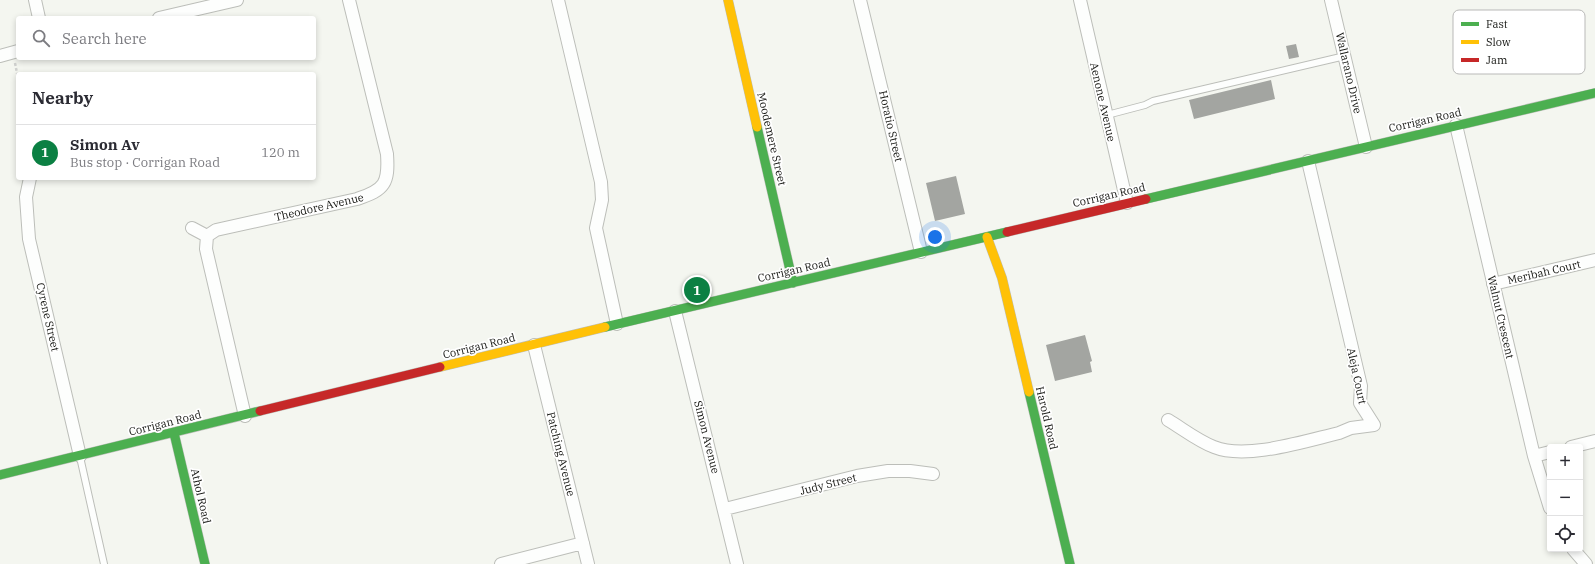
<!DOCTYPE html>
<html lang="en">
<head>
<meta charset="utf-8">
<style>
  :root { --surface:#fff; --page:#f7f7f7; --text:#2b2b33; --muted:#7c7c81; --line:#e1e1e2; --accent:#0b8043 }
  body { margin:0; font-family:"IBM Plex Serif",serif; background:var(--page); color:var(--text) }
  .controls { position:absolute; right:12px; bottom:12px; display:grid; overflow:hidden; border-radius:4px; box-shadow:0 2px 6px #0003 }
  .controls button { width:36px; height:36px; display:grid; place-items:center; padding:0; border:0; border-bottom:1px solid var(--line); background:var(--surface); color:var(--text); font:20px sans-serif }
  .you { position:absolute; left:935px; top:237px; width:14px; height:14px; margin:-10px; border:3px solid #fff; border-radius:50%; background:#1a73e8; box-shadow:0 0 0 6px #1a73e833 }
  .badge { display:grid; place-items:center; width:26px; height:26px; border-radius:50%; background:var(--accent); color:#fff; font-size:13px; font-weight:700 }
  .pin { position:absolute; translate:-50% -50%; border:2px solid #fff; box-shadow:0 1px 4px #0006 }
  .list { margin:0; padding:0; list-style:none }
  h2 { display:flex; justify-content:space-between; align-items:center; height:52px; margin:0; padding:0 16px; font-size:17px }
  h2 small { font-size:13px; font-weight:400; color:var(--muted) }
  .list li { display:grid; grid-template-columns:26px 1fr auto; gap:12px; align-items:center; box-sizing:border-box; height:56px; padding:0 16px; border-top:1px solid var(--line) }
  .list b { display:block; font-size:15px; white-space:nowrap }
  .list p { margin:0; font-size:13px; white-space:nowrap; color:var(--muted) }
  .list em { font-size:13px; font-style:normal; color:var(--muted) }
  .icon { flex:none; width:22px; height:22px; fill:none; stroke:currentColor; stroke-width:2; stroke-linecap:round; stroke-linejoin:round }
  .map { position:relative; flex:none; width:1595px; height:564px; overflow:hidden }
  .search { position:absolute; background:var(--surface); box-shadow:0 2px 6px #0003; left:16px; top:16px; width:300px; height:44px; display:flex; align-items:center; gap:10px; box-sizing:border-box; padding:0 14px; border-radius:4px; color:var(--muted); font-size:15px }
  .panel { position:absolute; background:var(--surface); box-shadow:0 2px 6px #0003; left:16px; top:72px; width:300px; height:108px; border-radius:4px }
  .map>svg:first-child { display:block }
  .building { fill:#a3a5a1 }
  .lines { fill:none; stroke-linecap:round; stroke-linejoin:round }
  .lane-casing { stroke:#bcbeb9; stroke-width:8 }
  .street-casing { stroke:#bcbeb9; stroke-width:14 }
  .fast-casing { stroke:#bcbeb9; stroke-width:10 }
  .slow-casing { stroke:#bcbeb9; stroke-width:10 }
  .jam-casing { stroke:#bcbeb9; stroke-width:10 }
  .path { stroke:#d0d1cf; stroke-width:2.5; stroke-dasharray:3 2; stroke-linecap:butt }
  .lane { stroke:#fdfefd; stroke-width:6 }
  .street { stroke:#fdfefd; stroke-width:12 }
  .fast { stroke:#4caf50; stroke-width:9 }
  .slow { stroke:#ffc107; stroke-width:9 }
  .jam { stroke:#c62828; stroke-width:9 }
  .labels { text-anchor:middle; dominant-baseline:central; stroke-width:3.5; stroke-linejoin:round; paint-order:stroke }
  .street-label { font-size:11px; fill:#151612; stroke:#fff }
  .key { fill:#fff; stroke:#b9b9b8; stroke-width:1 }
  .key-label { font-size:11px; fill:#151612 }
</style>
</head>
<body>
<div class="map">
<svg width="1595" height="564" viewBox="0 0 1595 564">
  <rect width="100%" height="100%" fill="#f4f6f0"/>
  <path class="building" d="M1296,44L1299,57L1289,59L1286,46Z
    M1271,80L1275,99L1194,119L1189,100Z
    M956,176L965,214L935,221L926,183Z
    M1085,335L1092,361L1090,362L1092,372L1055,381L1046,345Z"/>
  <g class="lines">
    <g class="lane-casing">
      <path id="lane" d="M1107,115L1145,105L1153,101L1345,56
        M80,457L104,564"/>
    </g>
    <g class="street-casing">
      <path id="street" d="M35,0L39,18
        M558,0L601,182L602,200L596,228L617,324
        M860,0L921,252
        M1080,0L1127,203
        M1331,0L1366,147
        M159,18L237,0
        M0,56L18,51
        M1456,125L1534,456L1550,508
        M30,178L26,197L29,239L80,456
        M192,228L207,236
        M1493,284L1595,260
        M675,311L737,564
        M534,345L588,564
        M245,416L206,249L207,236L216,230L357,199C385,190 389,183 387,154L349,0
        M1168,420C1183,429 1198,441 1214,447C1246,460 1305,441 1339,433L1351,428L1374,425L1360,403L1361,386L1308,161
        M1571,447L1595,441
        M1534,456L1550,452
        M725,509L857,476L888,471H910L933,474
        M1573,549L1586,564
        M501,564L583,543"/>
    </g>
    <g class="fast-casing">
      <path id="fast" d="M757,127L793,283
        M1146,199L1595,93
        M605,327L1007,232
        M1029,392L1070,564
        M174,433L205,564
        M0,475L260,411"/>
    </g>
    <g class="slow-casing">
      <path id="slow" d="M728,0L757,127
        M987,237L1002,278L1029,392
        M440,367L605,327"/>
    </g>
    <g class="jam-casing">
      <path id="jam" d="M1007,232L1146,199
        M260,411L440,367"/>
    </g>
    <path class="path" d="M15,63L18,78"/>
    <use href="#lane" class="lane"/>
    <use href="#street" class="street"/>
    <use href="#fast" class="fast"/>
    <use href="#slow" class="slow"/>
    <use href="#jam" class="jam"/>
  </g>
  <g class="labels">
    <g class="street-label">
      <text transform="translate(1349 73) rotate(77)">Wallarano Drive</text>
      <text transform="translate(1103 102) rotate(77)">Aenone Avenue</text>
      <text transform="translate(1425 120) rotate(-13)">Corrigan Road</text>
      <text transform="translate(891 126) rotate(77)">Horatio Street</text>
      <text transform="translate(772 139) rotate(77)">Moodemere Street</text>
      <text transform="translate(1109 195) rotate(-13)">Corrigan Road</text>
      <text transform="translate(319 207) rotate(-13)">Theodore Avenue</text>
      <text transform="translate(794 270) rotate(-13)">Corrigan Road</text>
      <text transform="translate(1544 272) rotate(-13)">Meribah Court</text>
      <text transform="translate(48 317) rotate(77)">Cyrene Street</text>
      <text transform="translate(1501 317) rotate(77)">Walnut Crescent</text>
      <text transform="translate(479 346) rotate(-14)">Corrigan Road</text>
      <text transform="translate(1357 376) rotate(78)">Aleja Court</text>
      <text transform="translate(1047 418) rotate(77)">Harold Road</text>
      <text transform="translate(165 423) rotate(-14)">Corrigan Road</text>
      <text transform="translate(707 437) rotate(76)">Simon Avenue</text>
      <text transform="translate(561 454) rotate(76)">Patching Avenue</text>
      <text transform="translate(828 484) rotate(-14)">Judy Street</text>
      <text transform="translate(201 496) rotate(77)">Athol Road</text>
    </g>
  </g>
  <rect x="1453" y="10" width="132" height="64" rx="6" class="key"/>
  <rect x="1461" y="22" width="18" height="4" fill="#4caf50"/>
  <rect x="1461" y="40" width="18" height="4" fill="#ffc107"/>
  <rect x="1461" y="58" width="18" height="4" fill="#c62828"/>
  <g class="key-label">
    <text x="1486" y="28">Fast</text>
    <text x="1486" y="46">Slow</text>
    <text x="1486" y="64">Jam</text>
  </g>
</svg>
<div class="controls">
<button>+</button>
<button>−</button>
<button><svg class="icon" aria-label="locate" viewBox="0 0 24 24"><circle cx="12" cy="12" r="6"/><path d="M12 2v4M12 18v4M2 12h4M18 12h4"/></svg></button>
</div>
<div class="you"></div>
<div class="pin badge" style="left:697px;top:290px">1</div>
<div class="search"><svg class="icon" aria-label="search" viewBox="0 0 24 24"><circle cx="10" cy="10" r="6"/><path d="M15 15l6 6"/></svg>Search here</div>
<section class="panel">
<h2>Nearby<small></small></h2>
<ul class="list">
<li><span class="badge">1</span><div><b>Simon Av</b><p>Bus stop · Corrigan Road</p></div><em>120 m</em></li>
</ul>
</section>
</div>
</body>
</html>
